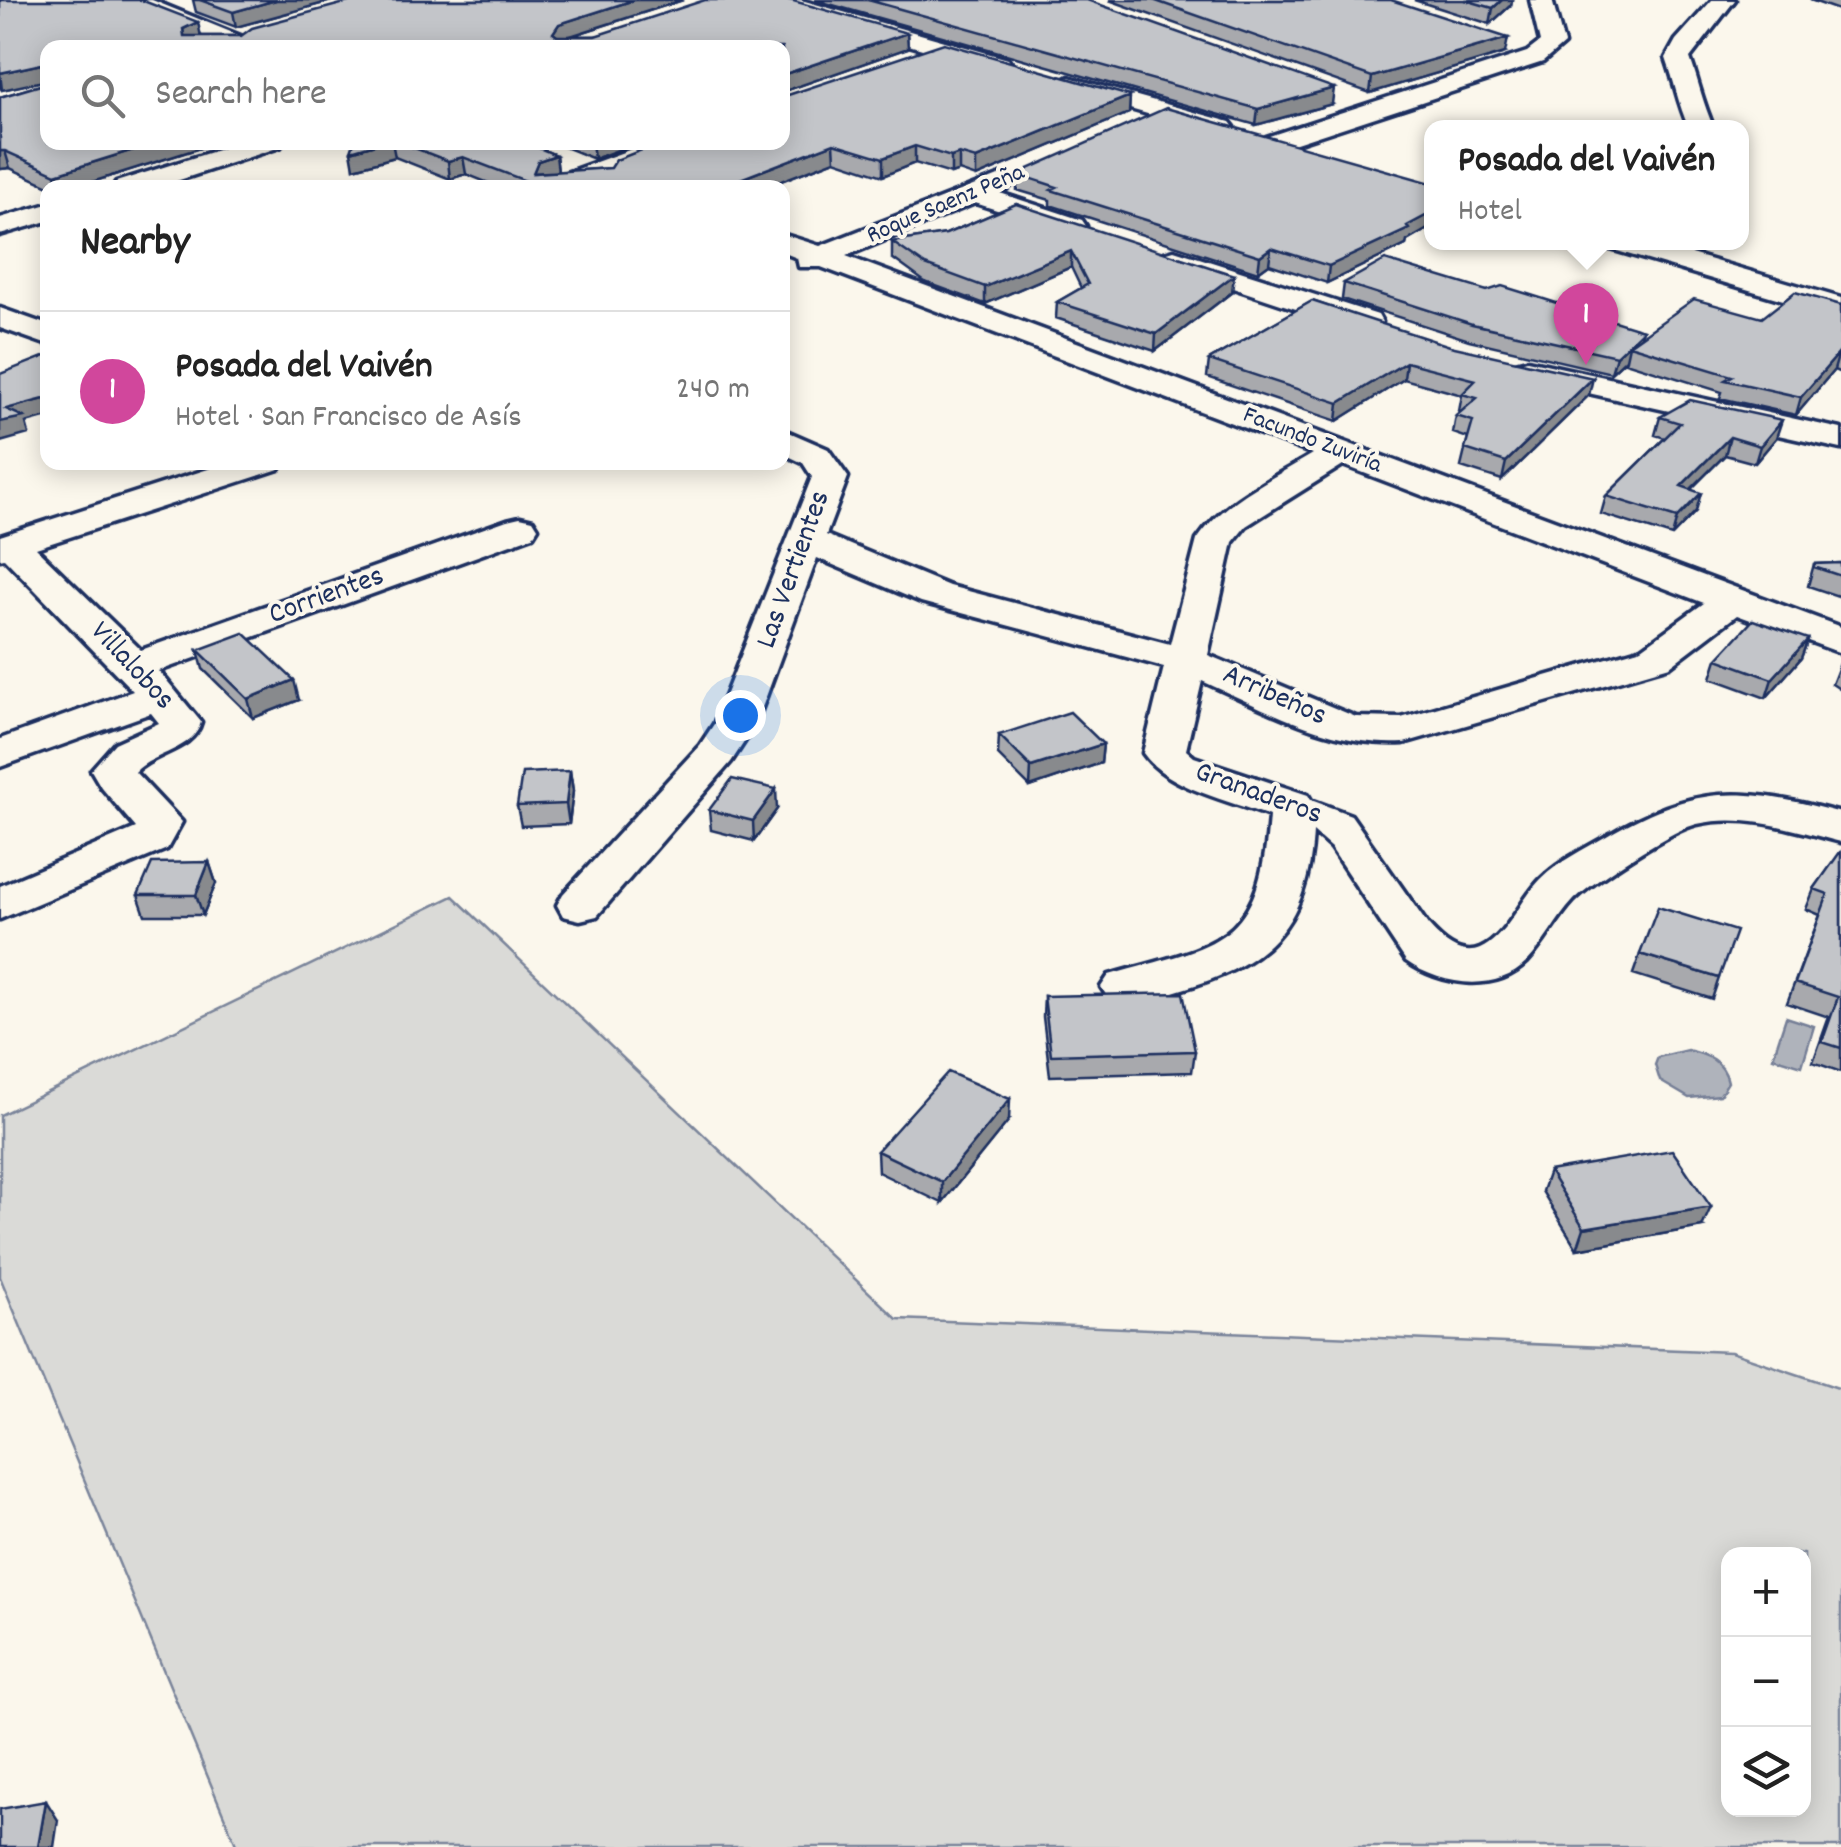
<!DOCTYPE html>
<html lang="en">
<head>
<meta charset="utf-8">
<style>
  :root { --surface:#fff; --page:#f6f6f6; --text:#222; --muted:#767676; --line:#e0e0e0; --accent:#2563eb }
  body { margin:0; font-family:Dekko,sans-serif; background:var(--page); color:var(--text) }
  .controls { position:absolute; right:30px; bottom:30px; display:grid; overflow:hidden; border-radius:20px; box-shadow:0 5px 25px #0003 }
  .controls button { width:90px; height:90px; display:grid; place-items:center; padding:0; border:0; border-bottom:2px solid var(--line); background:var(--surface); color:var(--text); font:50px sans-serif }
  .you { position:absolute; left:740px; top:715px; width:35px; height:35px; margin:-25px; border:8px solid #fff; border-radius:50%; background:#1a73e8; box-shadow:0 0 0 15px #1a73e833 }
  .badge { display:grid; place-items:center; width:65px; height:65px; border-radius:50%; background:var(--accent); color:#fff; font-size:32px; font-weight:700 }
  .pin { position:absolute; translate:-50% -82px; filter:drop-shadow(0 2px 5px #0008) }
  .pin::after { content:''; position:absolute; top:52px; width:35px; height:30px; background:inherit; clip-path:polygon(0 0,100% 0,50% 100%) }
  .popup { position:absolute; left:1424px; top:120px; width:325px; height:130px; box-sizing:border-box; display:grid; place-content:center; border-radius:20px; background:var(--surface); filter:drop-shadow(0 2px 8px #0005); font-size:32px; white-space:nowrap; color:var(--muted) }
  .popup b { font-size:38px; color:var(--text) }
  .popup::after { content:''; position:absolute; left:50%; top:100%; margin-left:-20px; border:20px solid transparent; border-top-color:var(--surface) }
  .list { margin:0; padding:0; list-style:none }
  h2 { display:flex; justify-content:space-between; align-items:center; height:130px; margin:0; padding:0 40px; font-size:42px }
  h2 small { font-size:32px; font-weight:400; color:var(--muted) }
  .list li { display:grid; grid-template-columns:65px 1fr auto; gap:30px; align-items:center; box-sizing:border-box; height:160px; padding:0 40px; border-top:2px solid var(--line) }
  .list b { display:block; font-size:38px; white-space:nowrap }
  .list p { margin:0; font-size:32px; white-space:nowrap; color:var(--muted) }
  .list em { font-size:32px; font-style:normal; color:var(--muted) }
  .icon { flex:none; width:55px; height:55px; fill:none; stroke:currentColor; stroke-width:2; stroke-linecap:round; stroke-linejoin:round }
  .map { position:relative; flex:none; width:1841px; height:1847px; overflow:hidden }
  .search { position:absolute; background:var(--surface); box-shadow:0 5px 25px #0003; left:40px; top:40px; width:750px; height:110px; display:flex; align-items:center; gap:25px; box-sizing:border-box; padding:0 35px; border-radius:20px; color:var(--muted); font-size:38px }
  .panel { position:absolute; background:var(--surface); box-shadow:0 5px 25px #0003; left:40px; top:180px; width:750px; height:290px; border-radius:20px }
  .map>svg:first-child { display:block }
  .green { fill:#dadad7; stroke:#7a849a; stroke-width:2.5; fill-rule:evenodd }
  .water { fill:#afb3bb; stroke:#747e96; stroke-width:2.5 }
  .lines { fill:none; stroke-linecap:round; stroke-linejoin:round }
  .street-casing { stroke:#1b2f5e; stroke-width:7 }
  .street { fill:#fbf7ec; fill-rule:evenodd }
  .wall { fill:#a8a9ad; stroke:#1b2f5e; stroke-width:2.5 }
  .shaded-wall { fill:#888a8d; stroke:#1b2f5e; stroke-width:2.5 }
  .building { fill:#c3c5c9; stroke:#1b2f5e; stroke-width:2.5 }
  .labels { text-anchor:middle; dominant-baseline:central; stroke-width:8; stroke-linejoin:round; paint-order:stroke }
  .far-street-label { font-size:25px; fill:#1b2f5e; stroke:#fbf7ec }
  .street-label { font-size:30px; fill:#1b2f5e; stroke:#fbf7ec }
</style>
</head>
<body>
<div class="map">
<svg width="1841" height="1847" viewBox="0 0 1841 1847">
  <rect width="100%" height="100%" fill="#fbf7ec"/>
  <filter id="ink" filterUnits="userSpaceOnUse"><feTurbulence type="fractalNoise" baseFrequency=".01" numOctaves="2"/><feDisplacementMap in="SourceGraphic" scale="20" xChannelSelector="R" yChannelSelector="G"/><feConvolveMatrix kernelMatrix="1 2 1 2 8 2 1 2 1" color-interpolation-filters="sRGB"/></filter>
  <g filter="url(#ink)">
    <path class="green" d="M453,896L897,1319L1731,1352L1841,1389V1847H237L0,1277V1115ZM1728,1554H1804V1810H1728Z"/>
    <path class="water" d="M1786,1017L1814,1026L1802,1066L1773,1057Z
      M1687,1050C1706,1054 1724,1061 1728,1082L1720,1095L1689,1098L1660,1081L1655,1065L1658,1057Z"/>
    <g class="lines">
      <g class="street-casing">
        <path id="street" d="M121,0H152L270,48H237L124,5Z
          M766,0H801L1008,59L1012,64L1008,69H992L769,5Z
          M1530,0H1552L1564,44L1543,62L1284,147H1266L1262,142L1266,137L1527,52L1540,42Z
          M1712,0H1735L1690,58C1699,83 1703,104 1714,128H1689C1678,104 1675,83 1666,58L1676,40Z
          M1069,77L1230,122L1234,127L1221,135L1060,89L1057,84Z
          M243,142H284L280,147L155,188H113L116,182Z
          M651,142H690L686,147L578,188H538L541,182Z
          M1001,175L1015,183L1000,193L1082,220L1086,226L1082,232L1072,234L975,203L846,256L1841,627V653L1737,615L1670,666L1404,743C1331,747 1267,710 1202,681L1186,750L1194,757L1308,795L1311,800L1351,815L1428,925C1440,938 1459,958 1480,949C1506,938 1521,899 1541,879C1559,861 1583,850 1605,837C1695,784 1742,786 1841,813V842C1795,830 1745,813 1697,824C1671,830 1593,881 1573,901C1556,919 1545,943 1527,962C1495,994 1440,985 1406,961L1331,848L1313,832C1308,928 1265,966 1176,991C1152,998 1132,1005 1109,999L1101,987L1109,975C1220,944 1260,945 1269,816C1229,800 1168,789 1143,753L1164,667L921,602L817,558L756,724L731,762L597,916L580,920L563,916L557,905L563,894L700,745L714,724L812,477L803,463L782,453V429L828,449L848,477L826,535L949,586L1170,644L1197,540C1224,500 1272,479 1313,454L821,267H799L797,258L782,252V234L820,246ZM1343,465L1704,603L1642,648L1401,718L1356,717L1208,655L1233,542L1246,526Z
          M48,204V221L0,235V218Z
          M1603,242H1650L1841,298V317L1607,248Z
          M1174,250L1378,315L1382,322L1378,329H1356L1164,265L1159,259L1164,253Z
          M0,308L48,325V345L0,328Z
          M1527,360L1841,429V449L1516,377L1511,370L1516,363Z
          M230,462H284L279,469L36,548L141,650L507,520L520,517L533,520L538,528L533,536L159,671L201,722C194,750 154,752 135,772L182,822L167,849L0,919V886L136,828L101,787L91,770L115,743L159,723L151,713L0,767V739L133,691L4,558L0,559V536Z"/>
      </g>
      <use href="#street" class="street"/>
    </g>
    <path class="wall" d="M0,0L201,36H241L356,0H683L571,36L907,33L908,48L782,92V48H48L219,142L73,188H53L10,168L0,169V97L44,84L45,80L2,90L0,88Z
      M193,0H335L236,27L196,12Z
      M815,0H1087L1332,104L1256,125Z
      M1109,0H1391L1505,53L1370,93Z
      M1414,0H1512L1511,5L1490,24Z
      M1810,0H1841V11Z
      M1130,96L1129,113L976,177L959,171L951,174L915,163L883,176L835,160L763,188H501L466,174L450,179L395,157L354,168V142H525L556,155L558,172L611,168Z
      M552,142H639L594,159Z
      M1017,174L1431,183V227L1407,241L1406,245L1327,283L1269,264L1258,272L1050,205V200L1017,190Z
      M1016,204L1232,292L1155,351L1056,318L1057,302L1081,288L1071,267L985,304L925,282L892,258V242L946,234Z
      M1344,283L1487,291L1643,330L1641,337L1841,305V373L1834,370L1796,415L1720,398L1722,392L1625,362L1626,359L1611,373L1469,340L1342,299Z
      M1312,301L1589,395L1502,480L1461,467L1468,438L1453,433L1456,416L1461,412L1459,411L1462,395L1404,379L1337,421L1207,377L1209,360Z
      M1660,417L1776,438L1755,463L1725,455L1691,489L1696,511L1672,536L1601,514L1606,496L1665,438L1655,435Z
      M1841,563V597L1808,586L1814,564Z
      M1808,639L1801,658L1766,698L1711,678L1717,659Z
      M198,650L299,700L253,718L203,669Z
      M1841,661V690L1832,684Z
      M999,735L1103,744L1101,763L1030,787L998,755Z
      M570,771L573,791L569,824L521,826L517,806Z
      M777,809L754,841L711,830L709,810Z
      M1841,852V1072L1813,1062L1829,1017L1787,1003L1820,915L1806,909L1814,889Z
      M209,862L216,883L203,915H145L138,895Z
      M1640,954L1719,978L1712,999L1633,974Z
      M1044,996L1195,1051L1192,1072L1050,1076L1043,1017Z
      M1009,1120L942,1203L878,1172L877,1151Z
      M1549,1171L1702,1227L1577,1249L1542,1191Z"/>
    <path class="shaded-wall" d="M276,0H335L236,27L233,12Z
      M634,0H683L561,39L553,33L559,24Z
      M1502,0H1512L1511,5L1490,24L1493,8Z
      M198,22L201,37L186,45L183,29Z
      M907,33L908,48L782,92V75Z
      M1508,38L1505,53L1370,93L1372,77Z
      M46,63L48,80L2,90L0,73Z
      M1334,88L1332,104L1256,125L1258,109Z
      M1130,96L1129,113L976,177V159Z
      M159,142H219L73,188H60L56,174Z
      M382,142H392L395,157L354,168L351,151Z
      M592,142H639L594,159Z
      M834,143L835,160L763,188H717Z
      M915,146V163L883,176V158Z
      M0,151H5L10,168L0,169Z
      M959,154V171L951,174V157Z
      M556,155L558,172L533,173L538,161Z
      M463,157L466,174L450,179L448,161Z
      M1431,213V227L1407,241L1406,245L1327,283L1329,266Z
      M1271,248L1269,264L1258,272L1260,256Z
      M1071,251V267L985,304V287Z
      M1234,275L1232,292L1155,351L1156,334Z
      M1643,330L1638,346L1629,345L1626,359L1611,373L1616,356Z
      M1839,353L1834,370L1796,415L1801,397Z
      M1406,362L1404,379L1337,421L1339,403Z
      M1593,378L1589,395L1502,480L1506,462Z
      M48,398V417L26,423L29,434L0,442V422L6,409Z
      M1782,420L1776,438L1755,463L1760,446Z
      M1730,437L1725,455L1676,504L1681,486Z
      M1701,493L1696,511L1672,536L1677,518Z
      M1808,639L1801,658L1766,698L1772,679Z
      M294,680L299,700L253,718L248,699Z
      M1103,744L1101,763L1030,787L1031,767Z
      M570,771L573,791L569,824L566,804Z
      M776,789L777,809L754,841L753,821Z
      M209,862L216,883L203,915L196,895Z
      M1010,1099L1009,1120L942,1203V1182Z
      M1711,1207L1702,1227L1577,1249L1584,1228Z
      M46,1801L58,1820L54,1847H38Z"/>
    <path class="building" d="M0,0H141L198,22L183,29L184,36H241L252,28L356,0H634L559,24L553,33L557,36H595L705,0H790L907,33L782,75V48H48V142H159L56,174L5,151H0V97L44,84L46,63L0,73Z
      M200,0H276L233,12Z
      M868,0H1087L1334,88L1258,109Z
      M1153,0H1391L1508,38L1372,77Z
      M1465,0H1502L1493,8Z
      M944,43L1130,96L976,159L959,154L951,157L915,146L883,158L834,143L717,188H544L463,157L448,161L399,142H525L556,155L538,161L533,173L611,168L616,160L662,142H782V97Z
      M1166,108L1431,183V213L1407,226L1409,229L1329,266L1271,248L1260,256L1051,190L1057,187L1017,174Z
      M354,142H382L351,151Z
      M1016,204L1234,275L1156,334L1057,302L1088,284L1071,251L985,287L925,265L892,242L946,234Z
      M1385,260L1487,291L1502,286L1643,330L1616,356L1472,324L1344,283Z
      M1795,292L1841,305V354L1839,353L1801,397L1725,380L1732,376L1629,345L1694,299L1762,318Z
      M1312,301L1450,346L1593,378L1506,462L1465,449L1473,421L1456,416L1477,398L1462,394L1476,380L1406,362L1339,403L1209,360Z
      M48,355V398L6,409L24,417L0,422V374Z
      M1690,400L1782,420L1760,446L1730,437L1681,486L1701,493L1677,518L1606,496L1680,423L1660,417Z
      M1841,563V576L1814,567V564Z
      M1753,620L1808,639L1772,679L1717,659Z
      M244,633L294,680L248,699L198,650Z
      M1070,712L1103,744L1031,767L999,735Z
      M570,771L566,804L517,806L522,773Z
      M732,779L776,789L753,821L709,810Z
      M1840,852H1841V1048L1822,1042L1838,997L1795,983L1828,894L1814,889Z
      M209,862L196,895H138L152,863Z
      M1658,907L1736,931L1719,978L1640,954Z
      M1183,993L1195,1051L1051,1055L1044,996Z
      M948,1072L1010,1099L942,1182L877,1151Z
      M1672,1150L1711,1207L1584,1228L1549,1171Z
      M46,1801L38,1847H0V1809Z"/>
  </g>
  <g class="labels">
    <g class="far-street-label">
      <text transform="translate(946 205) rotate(-23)">Roque Saenz Peña</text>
      <text transform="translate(1312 441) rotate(21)">Facundo Zuviría</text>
    </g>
    <g class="street-label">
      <text transform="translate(795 570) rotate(-70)">Las Vertientes</text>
      <text transform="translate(327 597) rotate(-20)">Corrientes</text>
      <text transform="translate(131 667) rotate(47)">Villalobos</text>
      <text transform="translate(1274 697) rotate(24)">Arribeños</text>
      <text transform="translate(1258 795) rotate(20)">Granaderos</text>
    </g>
  </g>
</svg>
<div class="controls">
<button>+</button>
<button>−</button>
<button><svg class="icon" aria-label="layers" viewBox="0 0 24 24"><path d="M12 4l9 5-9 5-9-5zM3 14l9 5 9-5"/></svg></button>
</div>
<div class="you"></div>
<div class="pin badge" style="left:1586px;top:365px;background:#d1479c">1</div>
<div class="popup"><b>Posada del Vaivén</b>Hotel</div>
<div class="search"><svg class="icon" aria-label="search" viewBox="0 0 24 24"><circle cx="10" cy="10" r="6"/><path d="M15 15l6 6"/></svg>Search here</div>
<section class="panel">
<h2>Nearby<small></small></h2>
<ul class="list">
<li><span class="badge" style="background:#d1479c">1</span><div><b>Posada del Vaivén</b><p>Hotel · San Francisco de Asís</p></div><em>240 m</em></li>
</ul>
</section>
</div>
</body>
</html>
